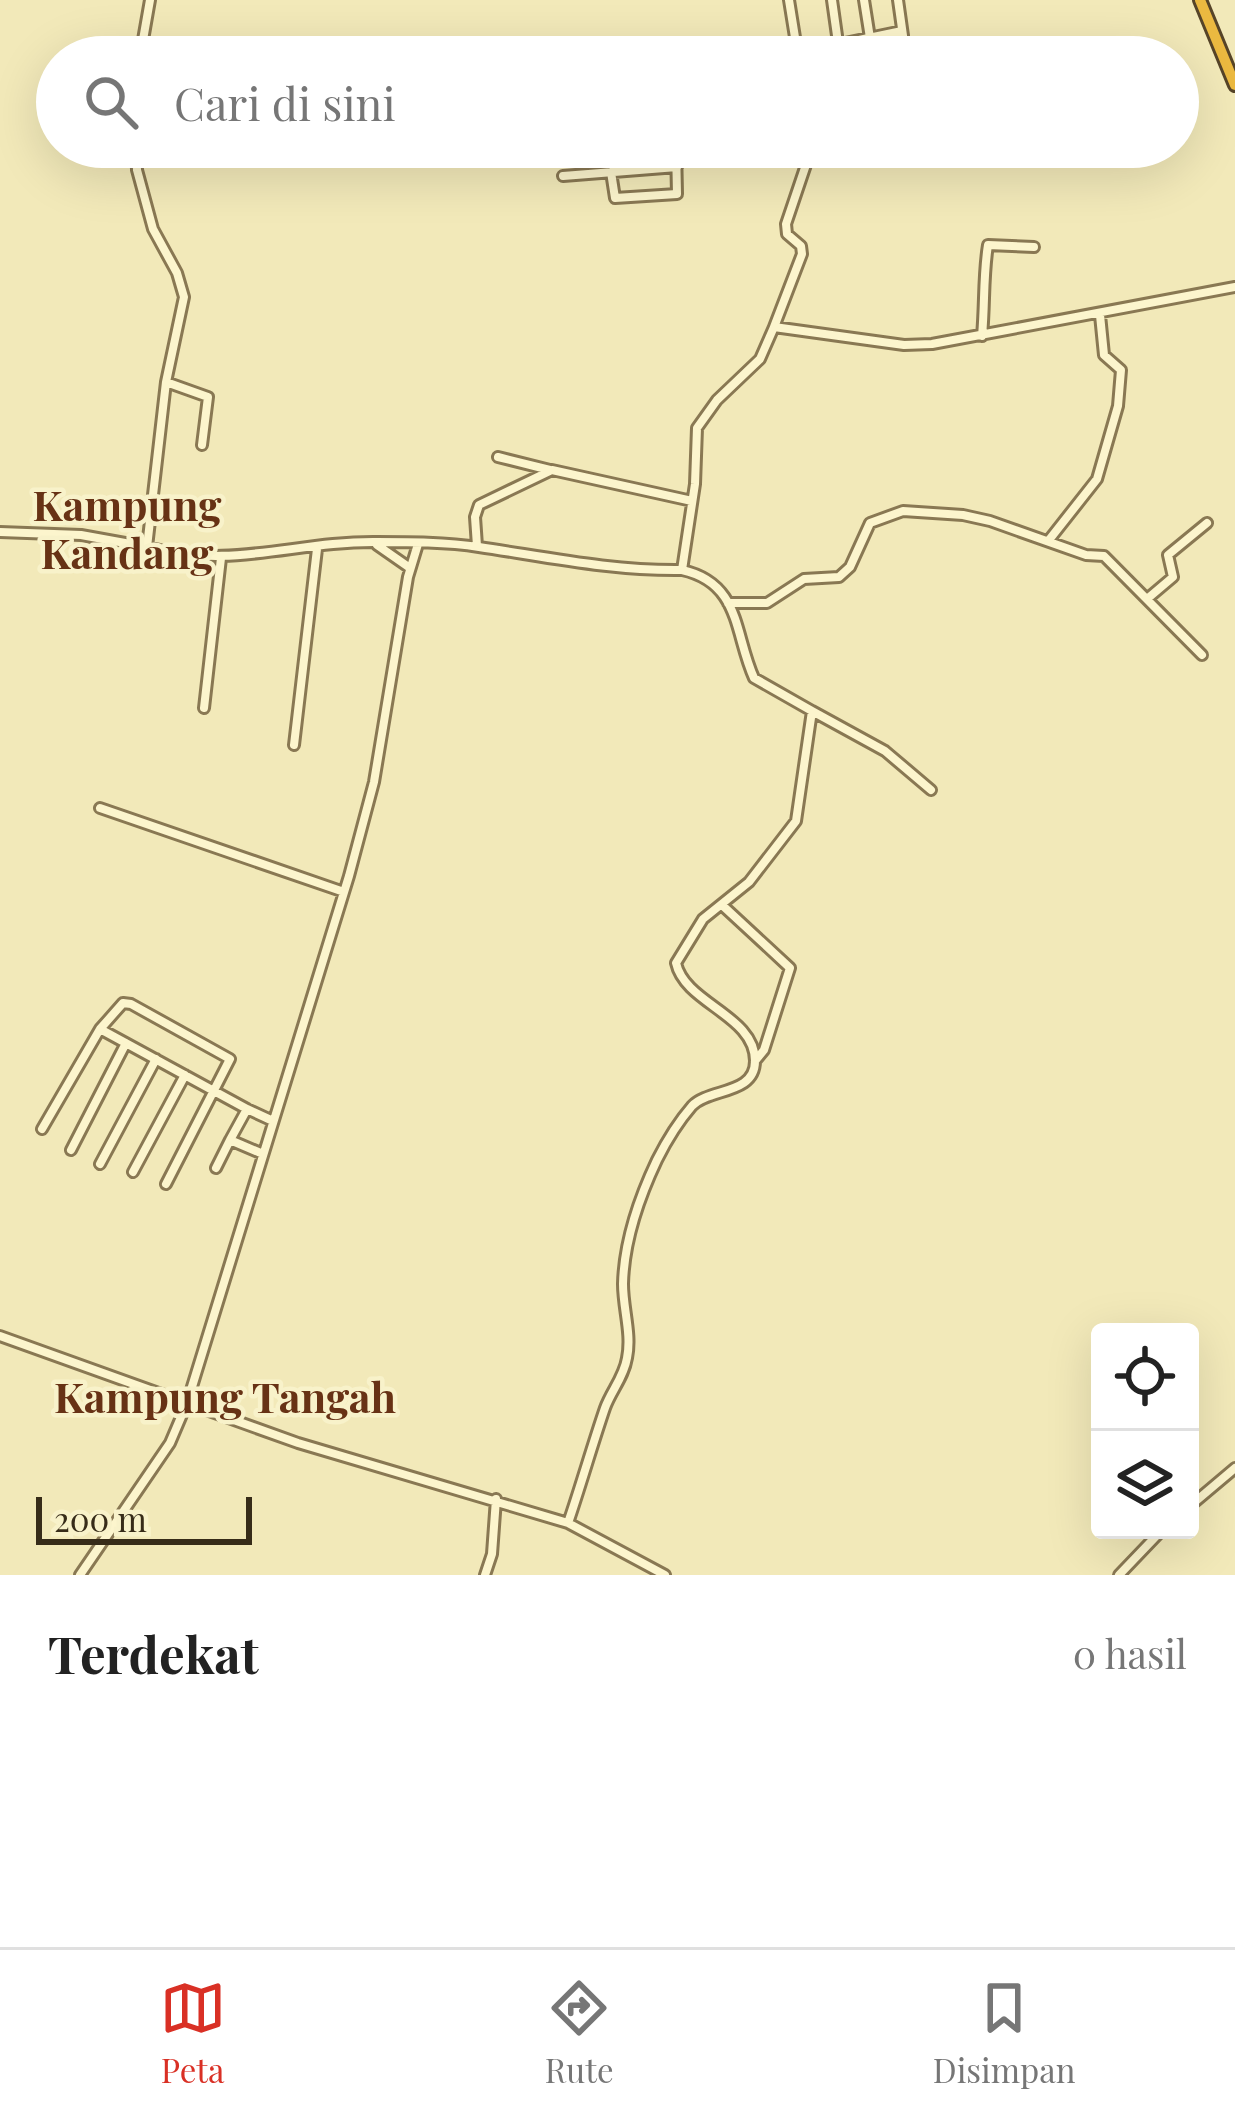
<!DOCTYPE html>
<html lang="id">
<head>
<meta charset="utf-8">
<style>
  :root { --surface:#fff; --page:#f6f6f6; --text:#222; --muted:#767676; --line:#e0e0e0; --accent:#d93025 }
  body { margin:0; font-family:"Playfair Display",serif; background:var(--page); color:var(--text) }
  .controls { position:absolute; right:36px; bottom:36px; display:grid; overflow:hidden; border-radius:12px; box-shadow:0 12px 48px #0002 }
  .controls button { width:108px; height:108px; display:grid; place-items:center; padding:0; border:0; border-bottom:3px solid var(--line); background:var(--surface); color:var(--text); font:60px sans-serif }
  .scale { position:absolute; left:36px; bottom:30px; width:216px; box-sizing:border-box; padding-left:12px; border:6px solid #372c19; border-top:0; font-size:33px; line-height:42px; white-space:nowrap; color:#372c19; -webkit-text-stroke:9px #f8f2ca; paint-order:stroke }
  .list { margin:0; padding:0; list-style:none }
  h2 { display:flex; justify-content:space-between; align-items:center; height:156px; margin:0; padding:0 48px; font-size:51px }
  h2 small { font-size:39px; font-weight:400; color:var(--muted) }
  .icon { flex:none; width:66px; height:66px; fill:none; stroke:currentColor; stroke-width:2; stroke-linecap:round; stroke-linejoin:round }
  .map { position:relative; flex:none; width:1235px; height:1575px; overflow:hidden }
  .search { position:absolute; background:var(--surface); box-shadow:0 12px 48px #0002; left:36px; right:36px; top:36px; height:132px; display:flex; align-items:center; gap:30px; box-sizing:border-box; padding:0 42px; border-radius:66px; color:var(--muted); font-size:45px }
  .sheet { height:372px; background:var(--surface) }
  nav { display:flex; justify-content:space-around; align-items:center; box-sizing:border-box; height:168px; border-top:3px solid var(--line); background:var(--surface); font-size:33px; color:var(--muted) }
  nav a { display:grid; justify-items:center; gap:6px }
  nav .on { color:var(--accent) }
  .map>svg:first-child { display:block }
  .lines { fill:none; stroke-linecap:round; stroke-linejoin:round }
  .minor-casing { stroke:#897853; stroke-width:14 }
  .highway-casing { stroke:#564428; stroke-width:16 }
  .minor { stroke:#fcf5cd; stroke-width:8 }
  .highway { stroke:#ebb940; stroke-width:10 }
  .labels { text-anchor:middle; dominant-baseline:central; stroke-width:9; stroke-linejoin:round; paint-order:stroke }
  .quarter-label { font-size:42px; font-weight:bold; fill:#673215; stroke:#f8f2ca }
</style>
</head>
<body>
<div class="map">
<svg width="1235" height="1575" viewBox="0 0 1235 1575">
  <rect width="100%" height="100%" fill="#f2e9b9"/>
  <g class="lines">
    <g class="minor-casing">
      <path id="minor" d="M789,0L798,56
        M832,0L840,57
        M864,0L873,57
        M898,0L906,57
        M797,53L902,31
        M140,57L150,0
        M539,57L654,45L660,57
        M136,147L137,170L153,229L177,273L184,297L166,382L147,547C232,570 295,541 377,542C410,542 446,542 479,547C547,557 612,571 682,570
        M812,147L786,224L787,234L801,246L802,254L774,327L904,345L932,344L1235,287
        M611,172L615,198L677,194L676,147
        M563,176L677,167
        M982,336C985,304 983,276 988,245L1034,247
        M166,382L208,397L202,445
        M498,457L550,470
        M0,532L81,535L147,547
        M1049,540L1097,479L1118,406L1121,370L1104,355L1100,315
        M377,545L410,568
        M477,546L475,517L479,505L552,470L692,501
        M1147,599L1173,577L1168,555L1207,523
        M728,603H767L804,579L839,577L850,567L870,523L903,511L963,515L990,521L1086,555L1104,556L1202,655
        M204,708L221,558
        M812,711L885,751L931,790
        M294,745L317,549
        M100,808L344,892
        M722,905L790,968L764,1050L755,1061
        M100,1029L123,1003L131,1004L230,1059L166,1184
        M247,1109L273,1121
        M42,1129L100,1029L247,1109L230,1140
        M71,1150L126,1043
        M100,1164L156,1059
        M216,1168L230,1140L263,1154
        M133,1172L185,1075
        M0,1336L298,1443L568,1523
        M1190,1506L1235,1468
        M80,1575L170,1443L187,1403L349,876L374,782L408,577L418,544
        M485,1575L492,1554L496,1499
        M665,1575L568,1523C581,1485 592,1446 605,1408C611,1391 624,1377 627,1358C632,1334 623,1309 623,1284C624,1242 639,1198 657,1160C666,1142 679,1121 692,1106C709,1088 755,1095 755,1061C755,1015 685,1004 676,963L703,919L749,882L796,821L812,711L754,678C734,634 741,583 682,570L695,484L697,428L717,400L760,359L774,327
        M1119,1575L1162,1530"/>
    </g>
    <g class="highway-casing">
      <path id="highway" d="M1200,0L1235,85"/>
    </g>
    <use href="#minor" class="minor"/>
    <use href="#highway" class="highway"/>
  </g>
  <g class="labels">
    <g class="quarter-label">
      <text x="127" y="504">Kampung<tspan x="127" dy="48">Kandang</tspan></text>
      <text x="225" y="1396">Kampung Tangah</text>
    </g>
  </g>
</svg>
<div class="controls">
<button><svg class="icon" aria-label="locate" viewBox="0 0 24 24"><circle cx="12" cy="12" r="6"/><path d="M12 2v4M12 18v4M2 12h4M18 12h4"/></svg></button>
<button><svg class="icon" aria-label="layers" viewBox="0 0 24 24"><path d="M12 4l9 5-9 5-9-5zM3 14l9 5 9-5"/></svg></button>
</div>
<div class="scale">200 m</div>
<div class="search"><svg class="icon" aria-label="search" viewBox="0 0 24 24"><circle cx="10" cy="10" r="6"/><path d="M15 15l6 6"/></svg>Cari di sini</div>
</div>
<section class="sheet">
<h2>Terdekat<small>0 hasil</small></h2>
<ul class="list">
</ul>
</section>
<nav>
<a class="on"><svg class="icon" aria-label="map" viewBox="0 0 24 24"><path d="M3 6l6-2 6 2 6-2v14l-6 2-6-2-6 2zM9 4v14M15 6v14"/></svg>Peta</a>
<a><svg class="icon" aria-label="directions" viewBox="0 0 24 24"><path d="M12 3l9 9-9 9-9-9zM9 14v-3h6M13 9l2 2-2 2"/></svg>Rute</a>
<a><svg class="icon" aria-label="saved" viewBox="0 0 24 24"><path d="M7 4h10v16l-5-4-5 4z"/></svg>Disimpan</a>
</nav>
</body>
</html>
